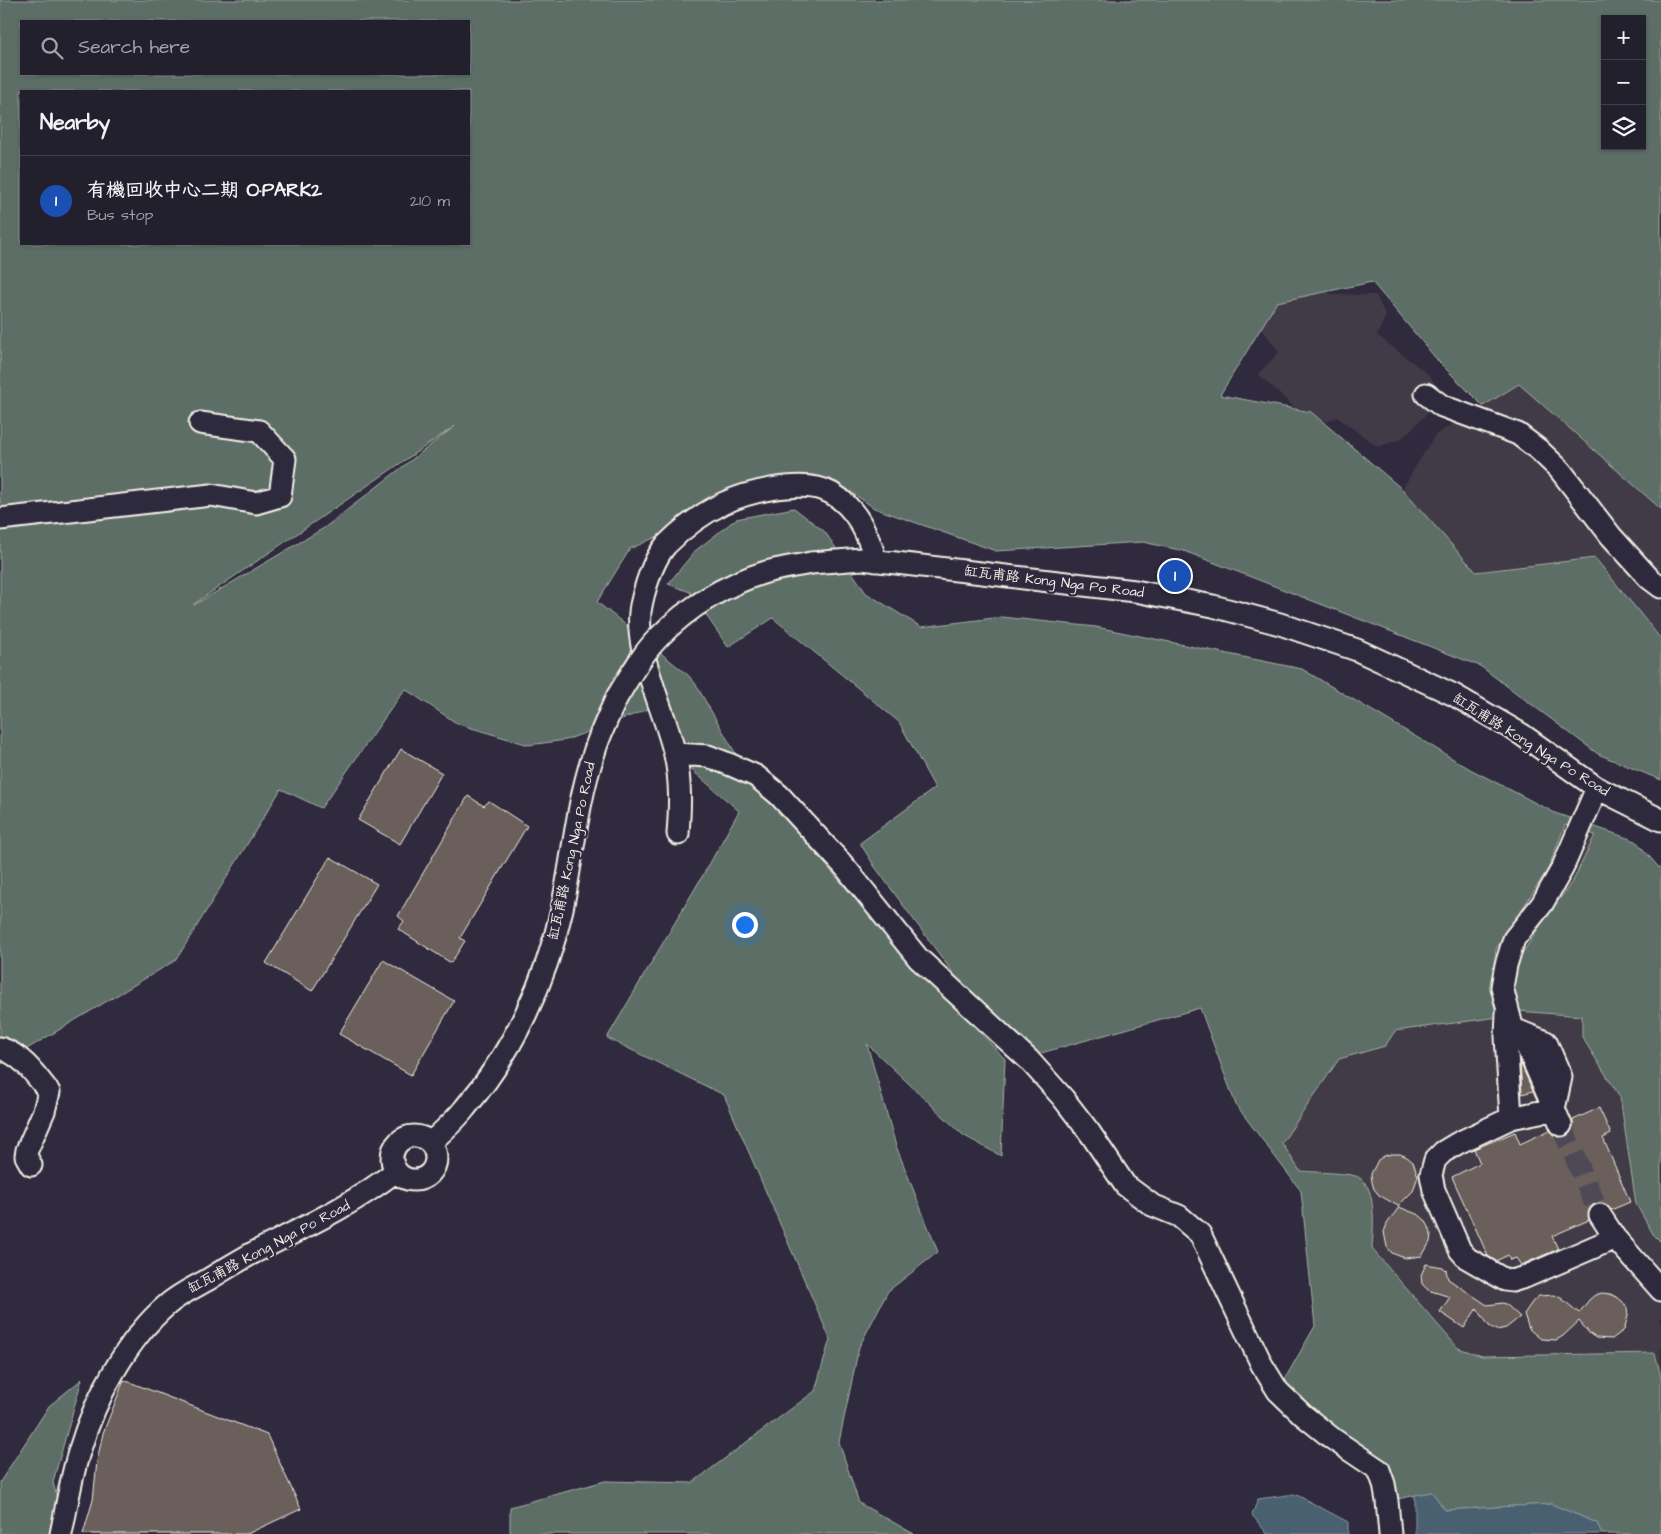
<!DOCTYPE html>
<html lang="en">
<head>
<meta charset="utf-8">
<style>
  :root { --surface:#23202e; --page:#2b2836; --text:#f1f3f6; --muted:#a3a3aa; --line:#403e4a; --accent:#d93025 }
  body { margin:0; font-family:"Architects Daughter","LXGW WenKai TC",sans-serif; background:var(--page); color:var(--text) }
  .controls { position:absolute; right:15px; top:15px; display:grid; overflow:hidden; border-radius:0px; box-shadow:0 1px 4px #0004 }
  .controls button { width:45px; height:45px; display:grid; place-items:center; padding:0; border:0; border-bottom:1px solid var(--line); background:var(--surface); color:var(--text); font:25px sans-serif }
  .you { position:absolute; left:744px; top:924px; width:18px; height:18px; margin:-12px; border:4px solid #fff; border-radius:50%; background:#1a73e8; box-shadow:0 0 0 8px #1a73e833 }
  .badge { display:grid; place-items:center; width:32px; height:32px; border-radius:50%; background:var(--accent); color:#fff; font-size:16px; font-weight:700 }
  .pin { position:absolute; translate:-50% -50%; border:2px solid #fff; box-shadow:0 1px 5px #0006 }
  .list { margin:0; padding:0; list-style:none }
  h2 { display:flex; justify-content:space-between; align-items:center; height:65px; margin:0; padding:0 20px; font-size:21px }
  h2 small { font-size:16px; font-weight:400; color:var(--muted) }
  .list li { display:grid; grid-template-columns:32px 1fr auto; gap:15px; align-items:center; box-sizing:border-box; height:90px; padding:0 20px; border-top:1px solid var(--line) }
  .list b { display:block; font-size:19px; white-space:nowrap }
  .list p { margin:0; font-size:16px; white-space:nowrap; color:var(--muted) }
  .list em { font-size:16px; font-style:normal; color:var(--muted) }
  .icon { flex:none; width:28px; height:28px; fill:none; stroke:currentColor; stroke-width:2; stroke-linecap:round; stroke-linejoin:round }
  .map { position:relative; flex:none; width:1661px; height:1534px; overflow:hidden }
  .search { position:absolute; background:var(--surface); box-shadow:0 1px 4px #0004; left:20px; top:20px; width:450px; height:55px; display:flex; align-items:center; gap:12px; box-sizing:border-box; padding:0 18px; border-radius:0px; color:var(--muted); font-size:19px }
  .panel { position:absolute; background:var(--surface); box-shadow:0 1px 4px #0004; left:20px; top:90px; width:450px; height:155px; border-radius:0px }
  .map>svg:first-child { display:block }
  .built { fill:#413a46 }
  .green { fill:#5b6e66; stroke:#a8b0a7; fill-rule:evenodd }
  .water { fill:#486171; stroke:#8d9ba1 }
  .building { fill:#6a5e5a; stroke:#f4f1e8 }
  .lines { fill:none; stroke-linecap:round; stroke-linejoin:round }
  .minor-tunnel { stroke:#4d4857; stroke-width:21; stroke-dasharray:21 11; stroke-linecap:butt }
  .minor-casing { stroke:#f4f1e8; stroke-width:25 }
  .minor { stroke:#2f2a3d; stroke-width:21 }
  .minor-bridge-casing { stroke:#f4f1e8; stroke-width:25; stroke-linecap:butt }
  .minor-bridge { stroke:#2f2a3d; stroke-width:21 }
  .labels { text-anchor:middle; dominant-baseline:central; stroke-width:4.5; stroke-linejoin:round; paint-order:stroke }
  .street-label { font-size:14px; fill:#f4f1e8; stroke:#2f2a3d }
</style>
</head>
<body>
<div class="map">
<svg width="1661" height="1534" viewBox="0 0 1661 1534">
  <rect width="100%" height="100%" fill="#2f2a3d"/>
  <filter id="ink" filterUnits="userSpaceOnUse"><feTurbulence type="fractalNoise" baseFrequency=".02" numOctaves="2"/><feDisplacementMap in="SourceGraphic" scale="10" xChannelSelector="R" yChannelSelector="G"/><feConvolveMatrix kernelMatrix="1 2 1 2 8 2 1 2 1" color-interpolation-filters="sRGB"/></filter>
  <g filter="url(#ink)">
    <path class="built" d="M1306,268L1330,294L1376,295L1386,316L1377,335L1428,374L1447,400L1428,413L1401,439L1378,447L1337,417L1325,423L1311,412L1296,409L1258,374L1279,352L1250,313Z
      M1519,384L1661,509V639L1595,558L1476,572L1402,489L1435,435Z
      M1565,825L1596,835L1574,879L1540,926L1517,1011L1582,1016V1037L1620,1097L1636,1204L1653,1234L1661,1242V1377L1655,1353L1482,1356L1458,1348L1372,1249L1374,1205L1357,1176L1300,1171L1282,1143L1339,1059L1385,1046L1394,1031L1499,1017L1491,988L1496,949L1548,869Z"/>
    <path class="green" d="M0,0H1661V509L1519,384L1483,406L1439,362L1372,282L1277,302L1220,395L1311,412L1402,489L1476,572L1595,558L1661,639V780L1598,754L1480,666L1184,551L1143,542L996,551L874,508L837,482L785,477L725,490L671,530L630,549L597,602L688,675L695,683L756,789L777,809L872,918L1005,1059L1001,1156L963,1135L867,1044L896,1146L938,1252L888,1291L859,1347L839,1442L859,1503L914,1534H510V1507L605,1481L692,1483L815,1391L830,1339L724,1095L607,1038L710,863L739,811L693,771L670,701L566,740L529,745L458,724L405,689L321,808L281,789L176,960L0,1065ZM1605,19H1642V146H1605ZM21,21H469V74H21ZM21,91H469V244H21ZM455,426L324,528L194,605V604Z
      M794,508L825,532L866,593L921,627L1002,617L1096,627L1302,669L1470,769L1555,813L1636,841L1661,870V1242L1653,1234L1636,1204L1620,1097L1582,1037V1016L1517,1011L1513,990L1518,960L1540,926L1574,879L1595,835L1565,825L1548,869L1496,949L1491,988L1499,1017L1395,1031L1385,1046L1339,1059L1282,1143L1300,1171C1310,1172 1352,1173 1358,1177C1378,1187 1373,1230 1372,1249L1458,1348L1482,1356L1655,1353L1661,1377V1534H1602L1597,1523L1551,1504L1445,1510L1432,1492L1387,1501L1378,1470L1278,1391L1315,1326L1301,1191L1236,1105L1200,1008L1034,1055L967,992L875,867L860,843L935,788L899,722L773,618L728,647L690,592L668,584L695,551L736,519Z
      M82,1379L53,1482L66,1534H0V1482L49,1406Z"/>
    <path class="water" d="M1432,1492L1445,1510L1551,1504L1597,1523L1602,1534H1415V1495Z
      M1295,1494L1348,1522V1534H1267L1265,1531L1252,1515L1258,1499Z"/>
    <path class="building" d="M401,749L442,773L400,844L358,820Z
      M468,796L484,806L489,801L527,826L460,938L465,941L451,963L398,929L404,921L398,916Z
      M330,857L377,884L312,991L266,963Z
      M383,960L454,1001L411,1075L339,1034Z
      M1520,1062L1533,1091L1522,1094Z
      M1599,1108L1611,1134L1603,1138L1630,1202L1611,1210L1605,1204L1600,1203L1594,1204L1589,1210V1220L1552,1236L1558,1249L1521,1265L1516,1258L1510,1260L1508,1255L1496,1261L1488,1256L1452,1177L1480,1163L1474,1149L1486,1144L1515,1132L1520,1144L1550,1130L1553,1135L1559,1137H1566L1571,1132L1573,1126V1120Z
      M1392,1154H1400L1407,1157L1413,1162L1418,1176L1413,1191L1398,1206L1379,1195L1374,1189L1372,1182L1371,1174L1378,1160L1384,1156Z
      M1399,1207L1419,1215L1425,1220L1429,1227L1431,1234L1430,1242L1422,1256L1406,1258L1399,1256L1392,1253L1387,1247L1384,1232L1387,1224Z
      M1426,1264L1443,1267L1446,1270L1448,1279L1487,1305L1503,1303L1507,1305L1520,1317L1506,1328L1497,1330L1489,1326L1477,1308L1464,1328L1440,1312L1450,1297L1428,1290L1422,1284L1421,1275Z
      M1602,1293L1610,1294L1617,1297L1623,1302L1627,1308L1628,1316L1624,1330L1612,1339L1596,1338L1590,1334L1579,1321L1563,1336L1556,1340L1541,1339L1529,1329L1524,1314L1533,1301L1539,1296L1554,1295L1561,1298L1579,1313L1589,1300L1595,1295Z
      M124,1380L267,1435L301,1509L247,1534H83L93,1500L97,1461L103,1433Z"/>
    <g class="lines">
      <path class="minor-tunnel" d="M1561,1125L1600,1215"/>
      <g class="minor-casing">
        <path id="minor" d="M1426,394L1442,406L1518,434L1539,450L1560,470L1611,536L1649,578L1661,587
          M0,519L211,495L256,503L280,496L285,459L259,431L200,423
          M811,563L862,559L1135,591L1213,606L1280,624L1357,650L1454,695L1521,734L1597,788L1661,820
          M675,754L708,756L731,765L756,776L779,795L845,867L918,958L1029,1060L1063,1098L1090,1133L1125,1185L1152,1205L1179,1216L1200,1234L1262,1365L1278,1391L1303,1415L1333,1439L1379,1470L1384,1484L1387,1501L1390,1534
          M678,834C680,807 681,782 675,755C665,710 630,645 642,601C646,584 654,559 666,545C682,529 703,513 724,503C750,491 805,478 831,493C856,507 868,534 876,561
          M1507,1014L1506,1037L1511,1118
          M1516,1030L1546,1042L1561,1077L1554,1109L1511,1118L1458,1143L1443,1152L1435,1160L1431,1175L1434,1190L1460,1250L1467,1258L1505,1280L1512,1281L1525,1277L1615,1238
          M0,1048C22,1055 35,1074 49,1092L44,1111L27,1150L26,1156L31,1165
          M1561,1125L1524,1040L1512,1026L1502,987L1506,965L1514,939L1542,904L1562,869L1597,788
          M392 1158a22 22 0 1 1 44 0a22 22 0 1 1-44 0Z
          M430,1143C442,1132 455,1121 465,1108C513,1052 546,981 562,909C573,857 577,803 594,753C600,733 609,715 617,697
          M1600,1215L1615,1238L1661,1290
          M61,1534C67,1506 71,1476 80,1449C95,1399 127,1339 167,1305C179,1294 195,1287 209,1279C223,1270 237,1262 251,1254C302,1228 350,1207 396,1171"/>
      </g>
      <use href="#minor" class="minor"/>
      <g class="minor-bridge-casing">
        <path id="minor-bridge" d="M617,697C630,676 642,654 659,637C688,607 726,584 766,572C781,568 796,566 811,563"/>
      </g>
      <use href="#minor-bridge" class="minor-bridge"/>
    </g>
  </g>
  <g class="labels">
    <g class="street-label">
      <text transform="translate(1054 582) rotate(7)">缸瓦甫路 Kong Nga Po Road</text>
      <text transform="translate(1531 745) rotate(32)">缸瓦甫路 Kong Nga Po Road</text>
      <text transform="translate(572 851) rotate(-78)">缸瓦甫路 Kong Nga Po Road</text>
      <text transform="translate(269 1247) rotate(-28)">缸瓦甫路 Kong Nga Po Road</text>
    </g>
  </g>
</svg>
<div class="controls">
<button>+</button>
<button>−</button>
<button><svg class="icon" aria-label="layers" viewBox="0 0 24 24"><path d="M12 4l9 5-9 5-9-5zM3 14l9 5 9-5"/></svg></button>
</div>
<div class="you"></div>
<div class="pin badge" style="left:1175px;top:576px;background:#1a4fb4">1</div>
<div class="search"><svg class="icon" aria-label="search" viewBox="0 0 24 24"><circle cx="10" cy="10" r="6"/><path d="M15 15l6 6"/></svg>Search here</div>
<section class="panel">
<h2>Nearby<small></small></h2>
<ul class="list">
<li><span class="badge" style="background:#1a4fb4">1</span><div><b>有機回收中心二期 O·PARK2</b><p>Bus stop</p></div><em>210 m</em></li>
</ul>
</section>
</div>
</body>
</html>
